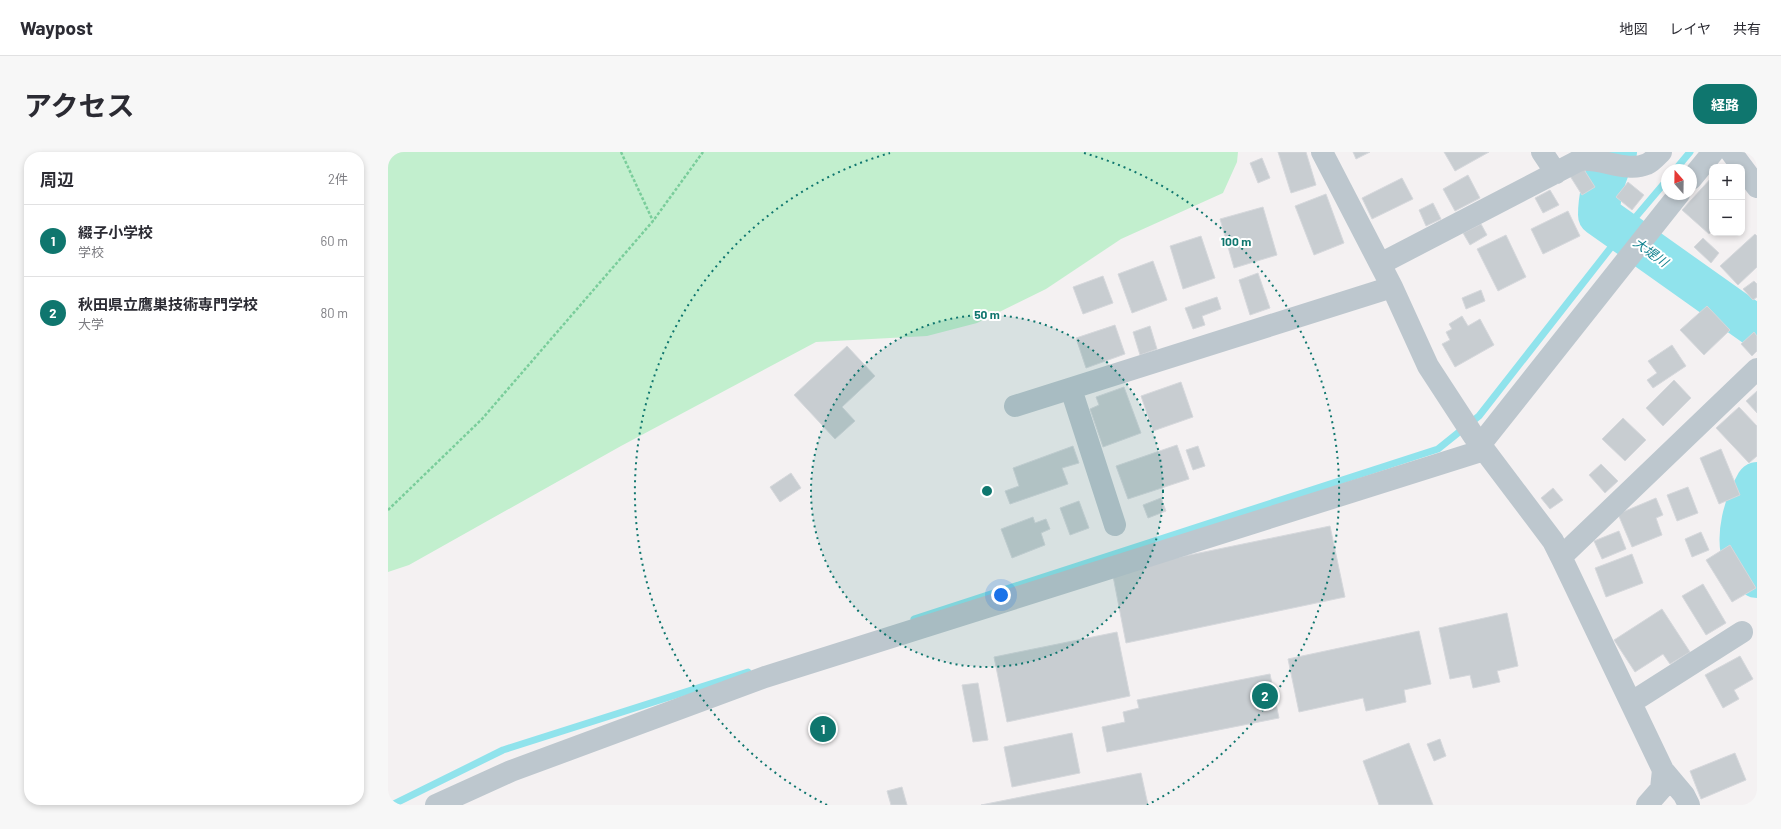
<!DOCTYPE html>
<html lang="ja">
<head>
<meta charset="utf-8">
<style>
  :root { --surface:#fff; --page:#f7f7f7; --text:#2b2b33; --muted:#7c7c81; --line:#e1e1e2; --accent:#0f766e }
  body { margin:0; font-family:Barlow,"Noto Sans JP",sans-serif; background:var(--page); color:var(--text) }
  .controls { position:absolute; right:12px; top:12px; display:grid; overflow:hidden; border-radius:8px; box-shadow:0 2px 6px #0003 }
  .controls button { width:36px; height:36px; display:grid; place-items:center; padding:0; border:0; border-bottom:1px solid var(--line); background:var(--surface); color:var(--text); font:20px sans-serif }
  .compass { position:absolute; left:1273px; top:12px; width:36px; height:36px; border-radius:50%; background:var(--surface); box-shadow:0 2px 6px #0003; rotate:340deg }
  .you { position:absolute; left:613px; top:443px; width:14px; height:14px; margin:-10px; border:3px solid #fff; border-radius:50%; background:#1a73e8; box-shadow:0 0 0 6px #1a73e833 }
  .badge { display:grid; place-items:center; width:26px; height:26px; border-radius:50%; background:var(--accent); color:#fff; font-size:13px; font-weight:700 }
  .pin { position:absolute; translate:-50% -50%; border:2px solid #fff; box-shadow:0 1px 4px #0006 }
  .list { margin:0; padding:0; list-style:none }
  h2 { display:flex; justify-content:space-between; align-items:center; height:52px; margin:0; padding:0 16px; font-size:17px }
  h2 small { font-size:13px; font-weight:400; color:var(--muted) }
  .list li { display:grid; grid-template-columns:26px 1fr auto; gap:12px; align-items:center; box-sizing:border-box; height:72px; padding:0 16px; border-top:1px solid var(--line) }
  .list b { display:block; font-size:15px; white-space:nowrap }
  .list p { margin:0; font-size:13px; white-space:nowrap; color:var(--muted) }
  .list em { font-size:13px; font-style:normal; color:var(--muted) }
  .map { position:relative; flex:none; width:1369px; height:653px; overflow:hidden; border-radius:16px }
  header { display:flex; align-items:center; gap:24px; box-sizing:border-box; height:56px; padding:0 20px; background:var(--surface); border-bottom:1px solid var(--line) }
  header strong { font-size:19px }
  nav { display:flex; gap:22px; margin-inline-start:auto; font-size:14px }
  .intro { display:flex; align-items:center; justify-content:space-between; box-sizing:border-box; height:96px; padding:0 24px }
  h1 { margin:0; font-size:28px }
  .button { padding:10px 18px; border-radius:16px; background:var(--accent); color:#fff; font-size:14px; font-weight:700 }
  main { display:flex; gap:24px; padding:0 24px }
  aside { flex:1; background:var(--surface); border-radius:16px; box-shadow:0 2px 6px #0003 }
  .map>svg:first-child { display:block }
  .green { fill:#c2efce }
  .lines { fill:none; stroke-linecap:round; stroke-linejoin:round }
  .stream { stroke:#90e3ec; stroke-width:7 }
  .river { stroke:#90e3ec; stroke-width:42 }
  .building { fill:#c8cdd1; stroke:#d6d8dc }
  .path { stroke:#7acd9b; stroke-width:2.5; stroke-dasharray:3 2; stroke-linecap:butt }
  .street { stroke:#bdc7ce; stroke-width:22 }
  .ring { fill:none; stroke:#0f766e; stroke-width:2; stroke-dasharray:2 4 }
  .labels { text-anchor:middle; dominant-baseline:central; stroke-width:4; stroke-linejoin:round; paint-order:stroke }
  .water-label { font-size:13px; font-style:italic; fill:#0f818e; stroke:#fff }
  .centre { fill:#0f766e; stroke:#fff; stroke-width:2 }
  .ring-label { font-size:12px; text-anchor:middle; font-weight:bold; fill:#0f766e; stroke:#fff; stroke-width:4; stroke-linejoin:round; paint-order:stroke }
</style>
</head>
<body>
<header>
<strong>Waypost</strong>
<nav><a>地図</a><a>レイヤ</a><a>共有</a></nav>
</header>
<div class="intro"><h1>アクセス</h1><a class="button">経路</a></div>
<main>
<aside>
<h2>周辺<small>2件</small></h2>
<ul class="list">
<li><span class="badge">1</span><div><b>綴子小学校</b><p>学校</p></div><em>60 m</em></li>
<li><span class="badge">2</span><div><b>秋田県立鷹巣技術専門学校</b><p>大学</p></div><em>80 m</em></li>
</ul>
</aside>
<div class="map">
<svg width="1369" height="653" viewBox="0 0 1369 653">
  <rect width="100%" height="100%" fill="#f4f1f2"/>
  <path class="green" d="M0,0H850L849,10L835,41L733,87L658,137L589,171L539,184L428,190L233,294L21,413L0,420Z"/>
  <g class="lines">
    <path class="stream" d="M1287,18L1302,0
      M526,467L1050,297L1091,264L1235,80L1279,28
      M4,653L115,598L360,520"/>
    <path class="river" d="M1228,0C1218,20 1211,40 1211,63L1369,175
      M1369,331C1357,352 1347,384 1356,408C1358,414 1365,420 1369,425"/>
  </g>
  <path class="building" d="M890,0H918L928,33L903,41Z
    M965,0H982L968,7Z
    M1056,0H1101L1067,19Z
    M874,6L882,26L870,31L862,11Z
    M1195,16L1207,35L1194,43L1182,24Z
    M1080,23L1092,46L1067,59L1055,37Z
    M1324,25V79L1321,82L1294,58Z
    M1014,26L1025,47L984,67L974,46Z
    M1240,30L1256,43L1244,58L1228,45Z
    M1162,38L1171,53L1155,61L1147,46Z
    M938,42L956,91L926,103L907,54Z
    M1045,51L1053,67L1038,74L1031,58Z
    M875,55L889,103L846,116L832,67Z
    M1180,59L1192,84L1155,102L1143,77Z
    M1093,72L1099,83L1082,93L1075,81Z
    M1367,82L1369,84V115L1350,133L1332,114Z
    M1118,83L1138,125L1110,139L1089,97Z
    M813,84L827,126L795,137L782,94Z
    M1315,86L1331,101L1323,111L1306,95Z
    M765,109L779,148L744,161L730,122Z
    M870,121L882,156L862,163L851,128Z
    M715,124L725,151L695,162L685,135Z
    M1366,129L1369,132V145L1365,148L1355,137Z
    M1093,138L1097,149L1078,157L1074,146Z
    M829,145L833,157L814,164L817,173L805,177L797,156Z
    M1319,154L1342,178L1316,203L1292,178Z
    M1074,164L1080,174L1092,167L1106,193L1067,215L1054,192L1062,188L1058,180L1064,177L1061,172Z
    M727,173L737,202L698,216L688,186Z
    M762,174L769,197L752,203L745,180Z
    M1366,180L1369,184V199L1364,204L1353,192Z
    M1284,193L1298,214L1265,236L1259,228L1269,221L1260,209Z
    M459,194L487,224L454,255L467,269L447,287L406,243Z
    M1286,228L1303,246L1275,274L1258,256Z
    M793,230L805,265L765,279L753,244Z
    M736,235L753,281L715,295L702,257L711,253L708,245Z
    M1369,239V261L1358,249Z
    M1351,255L1369,274V304L1361,311L1328,276Z
    M1235,266L1258,288L1237,309L1214,287Z
    M789,293L801,327L740,347L728,314Z
    M685,294L691,311L674,316L680,332L622,352L617,339L631,334L625,316Z
    M810,294L817,314L805,318L798,298Z
    M1333,297L1352,343L1331,352L1312,306Z
    M1213,312L1230,329L1217,341L1201,323Z
    M403,321L413,336L392,350L382,335Z
    M1300,335L1310,361L1289,369L1279,343Z
    M1165,336L1175,348L1162,357L1153,346Z
    M773,346L778,359L760,366L755,353Z
    M1268,346L1275,363L1268,366L1274,383L1244,395L1230,362Z
    M691,349L701,376L682,383L672,356Z
    M645,365L647,371L658,367L662,377L653,381L657,393L624,406L613,377Z
    M942,374L957,445L738,491L724,419Z
    M1231,379L1238,397L1214,407L1206,389Z
    M1313,380L1321,398L1304,405L1297,387Z
    M1342,393L1368,436L1344,450L1318,408Z
    M1244,402L1255,431L1218,445L1207,416Z
    M1315,432L1338,471L1318,483L1294,444Z
    M1274,457L1302,500L1282,512L1275,502L1247,520L1226,488Z
    M1119,461L1130,514L1109,519L1112,530L1085,536L1082,523L1062,527L1051,476Z
    M1031,479L1043,532L1016,538L1018,550L978,559L975,546L911,560L900,507Z
    M729,480L742,544L619,570L606,505Z
    M1352,504L1365,527L1346,538L1351,547L1335,556L1317,523Z
    M882,522L891,566L719,600L714,575L737,570L735,560L751,556L749,548Z
    M590,531L600,588L585,590L574,533Z
    M684,581L692,621L624,635L616,595Z
    M1052,587L1058,604L1046,609L1039,592Z
    M1021,591L1045,653H991L975,609Z
    M1347,601L1358,628L1313,647L1302,619Z
    M753,621L760,653H593Z
    M514,635L519,653H503L499,639Z"/>
  <g class="lines">
    <path class="path" d="M233,0L265,69
      M0,358L94,267L265,69L315,0"/>
    <path class="street" d="M934,0L1004,135L1040,214L1085,283L1165,389L1175,409L1275,618L1273,637L1259,653
      M1154,0L1168,21
      M1343,0L1369,35
      M1303,27L1325,0
      M992,112L1192,8C1213,5 1238,21 1259,12C1264,10 1269,4 1273,0
      M683,237L727,373
      M627,254L1004,135
      M1092,293L1291,42
      M1173,405L1369,217
      M1244,550L1354,480
      M1275,618L1296,643L1301,653
      M48,653L123,619L377,525L1096,298"/>
  </g>
  <circle cx="599" cy="339" r="176" fill="#0f766e" fill-opacity=".12"/>
  <g class="ring">
    <circle cx="599" cy="339" r="176"/>
    <path d="M439 653A352 352 0 0 1 502 1M696 1A352 352 0 0 1 759 653"/>
  </g>
  <g class="labels">
    <g class="water-label">
      <text transform="translate(1263 100) rotate(36)">大堤川</text>
    </g>
  </g>
  <circle cx="599" cy="339" r="6" class="centre"/>
  <g class="ring-label">
    <text x="848" y="94">100 m</text>
    <text x="599" y="167">50 m</text>
  </g>
</svg>
<div class="controls">
<button>+</button>
<button>−</button>
</div>
<svg class="compass" viewBox="-18 -18 36 36"><path d="M0-13l5 13h-10z" fill="#e53935"/><path d="M0 13l5-13h-10z" fill="#7c7c81"/></svg>
<div class="you"></div>
<div class="pin badge" style="left:435px;top:577px">1</div>
<div class="pin badge" style="left:877px;top:544px">2</div>
</div>
</main>
</body>
</html>
